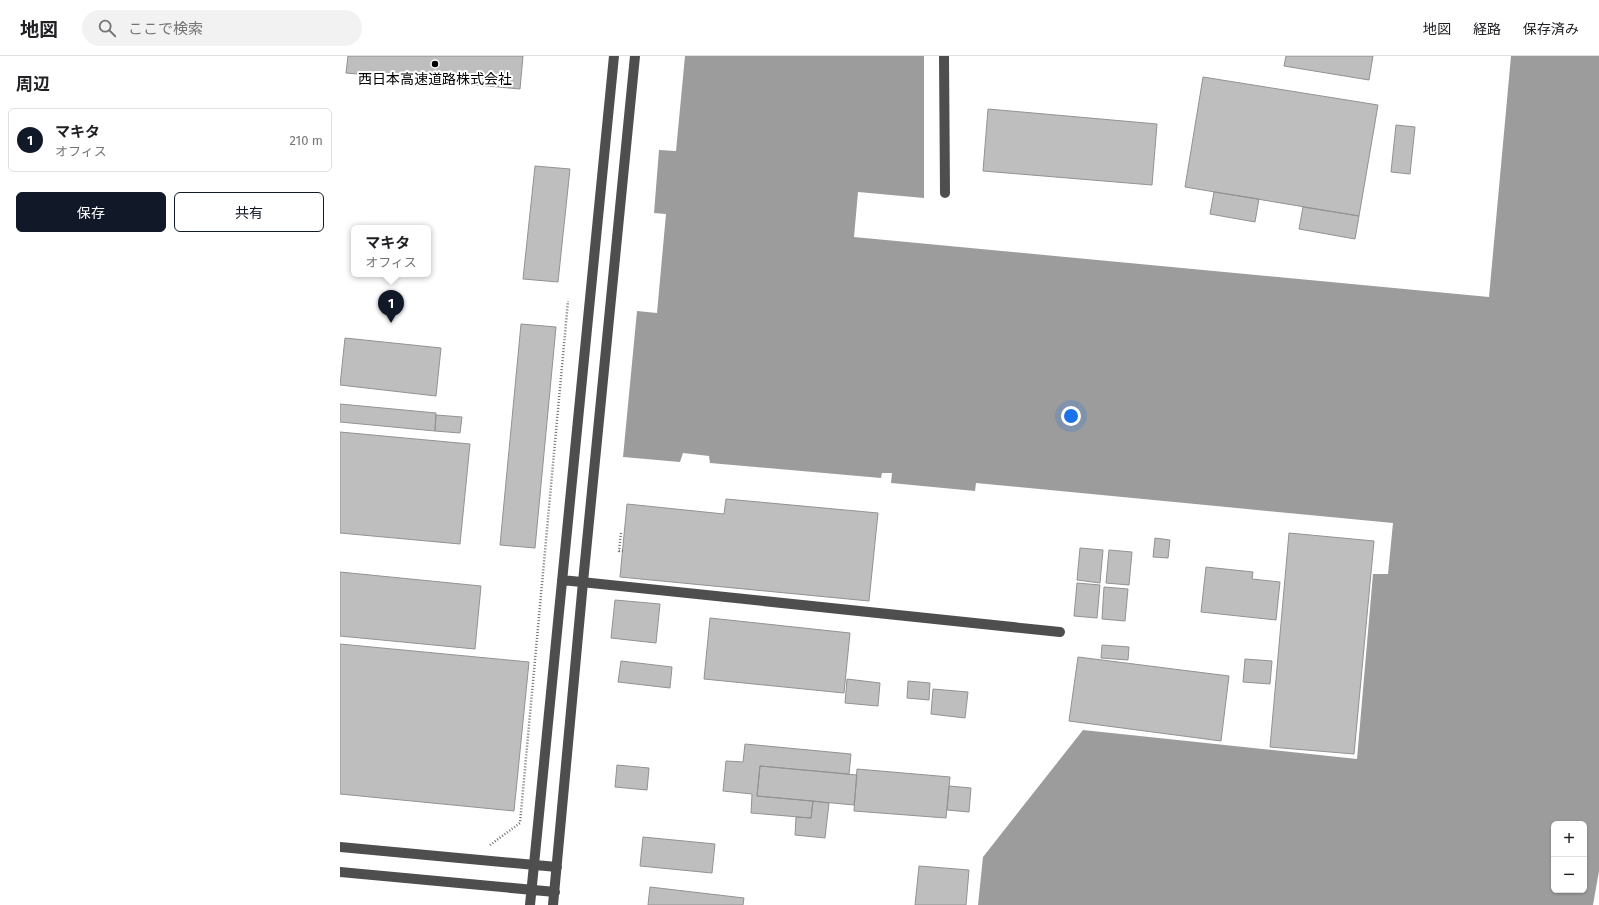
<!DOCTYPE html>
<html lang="ja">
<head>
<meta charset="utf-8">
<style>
  :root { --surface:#fff; --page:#f2f2f2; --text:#202124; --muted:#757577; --line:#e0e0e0; --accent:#111827 }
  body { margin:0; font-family:"Fira Sans","Noto Sans JP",sans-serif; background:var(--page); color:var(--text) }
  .controls { position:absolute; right:12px; bottom:12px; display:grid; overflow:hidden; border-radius:6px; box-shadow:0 1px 3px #0004 }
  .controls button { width:36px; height:36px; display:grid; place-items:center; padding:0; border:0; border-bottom:1px solid var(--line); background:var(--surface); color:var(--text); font:20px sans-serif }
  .you { position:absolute; left:731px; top:360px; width:14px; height:14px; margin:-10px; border:3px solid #fff; border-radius:50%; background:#1a73e8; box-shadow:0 0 0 6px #1a73e833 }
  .badge { display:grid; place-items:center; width:26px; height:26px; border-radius:50%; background:var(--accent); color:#fff; font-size:13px; font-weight:700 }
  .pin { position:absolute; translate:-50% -33px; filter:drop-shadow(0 1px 2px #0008) }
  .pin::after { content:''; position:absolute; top:21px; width:14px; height:12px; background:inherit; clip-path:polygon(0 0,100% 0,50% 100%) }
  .popup { position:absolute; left:11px; top:169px; width:80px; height:52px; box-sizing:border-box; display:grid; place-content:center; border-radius:6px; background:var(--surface); filter:drop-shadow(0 1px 3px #0005); font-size:13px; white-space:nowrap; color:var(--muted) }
  .popup b { font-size:15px; color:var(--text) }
  .popup::after { content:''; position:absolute; left:50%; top:100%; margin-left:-8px; border:8px solid transparent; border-top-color:var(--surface) }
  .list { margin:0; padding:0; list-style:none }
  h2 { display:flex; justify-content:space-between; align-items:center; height:52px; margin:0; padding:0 16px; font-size:17px }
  h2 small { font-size:13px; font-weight:400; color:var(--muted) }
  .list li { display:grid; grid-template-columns:26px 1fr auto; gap:12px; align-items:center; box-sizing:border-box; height:64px; margin:0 8px 8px; padding:0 8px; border:1px solid var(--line); border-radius:6px }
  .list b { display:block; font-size:15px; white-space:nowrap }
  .list p { margin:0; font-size:13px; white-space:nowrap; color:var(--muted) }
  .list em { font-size:13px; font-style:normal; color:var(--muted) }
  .actions { display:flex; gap:8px; padding:12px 16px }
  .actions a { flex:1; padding:9px 0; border:1px solid var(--accent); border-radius:6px; text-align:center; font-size:14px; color:var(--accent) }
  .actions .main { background:var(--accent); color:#fff }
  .icon { flex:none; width:22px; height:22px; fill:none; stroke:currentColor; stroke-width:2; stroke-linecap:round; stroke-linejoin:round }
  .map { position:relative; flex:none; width:1259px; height:849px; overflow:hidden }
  header { display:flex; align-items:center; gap:24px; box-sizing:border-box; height:56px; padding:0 20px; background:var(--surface); border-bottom:1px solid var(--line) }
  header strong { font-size:19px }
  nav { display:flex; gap:22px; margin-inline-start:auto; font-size:14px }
  .search { width:280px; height:36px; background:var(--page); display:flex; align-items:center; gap:10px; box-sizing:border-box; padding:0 14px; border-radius:22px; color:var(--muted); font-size:15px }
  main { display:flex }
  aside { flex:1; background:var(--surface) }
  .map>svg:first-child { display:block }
  .water { fill:#9c9c9c; fill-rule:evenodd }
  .building { fill:#bebebe; stroke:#929292 }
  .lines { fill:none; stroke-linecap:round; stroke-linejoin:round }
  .path { stroke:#707070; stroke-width:2.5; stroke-dasharray:1 2; stroke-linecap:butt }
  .minor { stroke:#4e4e4e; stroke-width:10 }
  .poi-dot { fill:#000; stroke:#fff; stroke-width:1.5 }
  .labels { text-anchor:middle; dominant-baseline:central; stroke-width:4; stroke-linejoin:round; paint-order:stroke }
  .poi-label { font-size:14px; fill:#000; stroke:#fff }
</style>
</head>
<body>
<header>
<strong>地図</strong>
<div class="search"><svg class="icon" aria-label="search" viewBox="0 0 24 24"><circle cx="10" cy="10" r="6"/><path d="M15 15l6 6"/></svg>ここで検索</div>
<nav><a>地図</a><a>経路</a><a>保存済み</a></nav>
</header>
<main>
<aside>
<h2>周辺<small></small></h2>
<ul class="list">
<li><span class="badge">1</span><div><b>マキタ</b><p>オフィス</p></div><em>210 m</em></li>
</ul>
<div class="actions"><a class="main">保存</a><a>共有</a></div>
</aside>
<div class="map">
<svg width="1259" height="849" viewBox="0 0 1259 849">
  <rect width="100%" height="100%" fill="#fff"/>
  <path class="water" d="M345,0H584V142L518,136L514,181L1149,241L1171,0H1259V815L1253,849H638L643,801L743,674L1017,703L1033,518H1048L1053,467L636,427L635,435L551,427L552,417H542L541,422L370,407L369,400L343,397L340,406L283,401L297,255L317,257L326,158L314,157L319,94L336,95ZM1214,768H1244V834H1214Z"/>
  <path class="building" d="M8,0H183L180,33L6,17Z
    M946,0H1033L1029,24L944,10Z
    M863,21L1038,49L1019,160L845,131Z
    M648,53L817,68L812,129L643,115Z
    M1056,69L1075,71L1070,118L1051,116Z
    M195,110L230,113L218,226L183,223Z
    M874,136L919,143L915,166L870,158Z
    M963,151L1019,160L1015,183L959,173Z
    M181,268L216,271L195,492L160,489Z
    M5,282L101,292L96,340L0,329Z
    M0,348L96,357L95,375L0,366Z
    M96,359L122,361L120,377L95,375Z
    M0,376L130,388L120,488L0,477Z
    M386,443L538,457L529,545L280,521L287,448L384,458Z
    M949,477L1034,485L1014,698L930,691Z
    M815,482L830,484L828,502L813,501Z
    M740,492L763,494L760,527L737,524Z
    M769,494L792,496L789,529L766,527Z
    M866,511L913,516L912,523L940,526L936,564L861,556Z
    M0,516L141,530L135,593L0,580Z
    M737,527L760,529L757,562L734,560Z
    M764,531L788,533L785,565L762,563Z
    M275,544L320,548L316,587L271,582Z
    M370,562L510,577L504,637L364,623Z
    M0,588L189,606L174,755L0,738Z
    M762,589L789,591L788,604L761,602Z
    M738,601L889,620L881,685L729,665Z
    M905,603L932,605L930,628L903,626Z
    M281,605L332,611L330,632L278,626Z
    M507,623L540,627L538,650L505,647Z
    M568,625L590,627L589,644L567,642Z
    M593,633L628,636L625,662L591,658Z
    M405,688L511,698L509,718L420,710L417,740L473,745L471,762L411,757L412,738L383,735L386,705L403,706Z
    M277,709L309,712L307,734L275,731Z
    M420,710L517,719L514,749L417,740Z
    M517,713L610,721L606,762L514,755Z
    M609,730L631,732L629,756L607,754Z
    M473,745L489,747L485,782L455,779L456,761L471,762Z
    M303,781L375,788L372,817L300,810Z
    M579,810L629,814L626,849H575Z
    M310,831L404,842L403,849H308Z"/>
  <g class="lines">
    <path class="path" d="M281,477L279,495H283
      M150,789L180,767L228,245"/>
    <path class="minor" d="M604,0L605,137
      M222,524L720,576
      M0,791L217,811
      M0,816L215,836
      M190,849L274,0
      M213,849L243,526L295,0"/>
  </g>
  <circle class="poi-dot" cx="95" cy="8" r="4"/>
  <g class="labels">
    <g class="poi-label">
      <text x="95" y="23">西日本高速道路株式会社</text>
    </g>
  </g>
</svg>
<div class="controls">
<button>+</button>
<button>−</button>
</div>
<div class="you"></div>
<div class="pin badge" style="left:51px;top:267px">1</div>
<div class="popup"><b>マキタ</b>オフィス</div>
</div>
</main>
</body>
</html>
